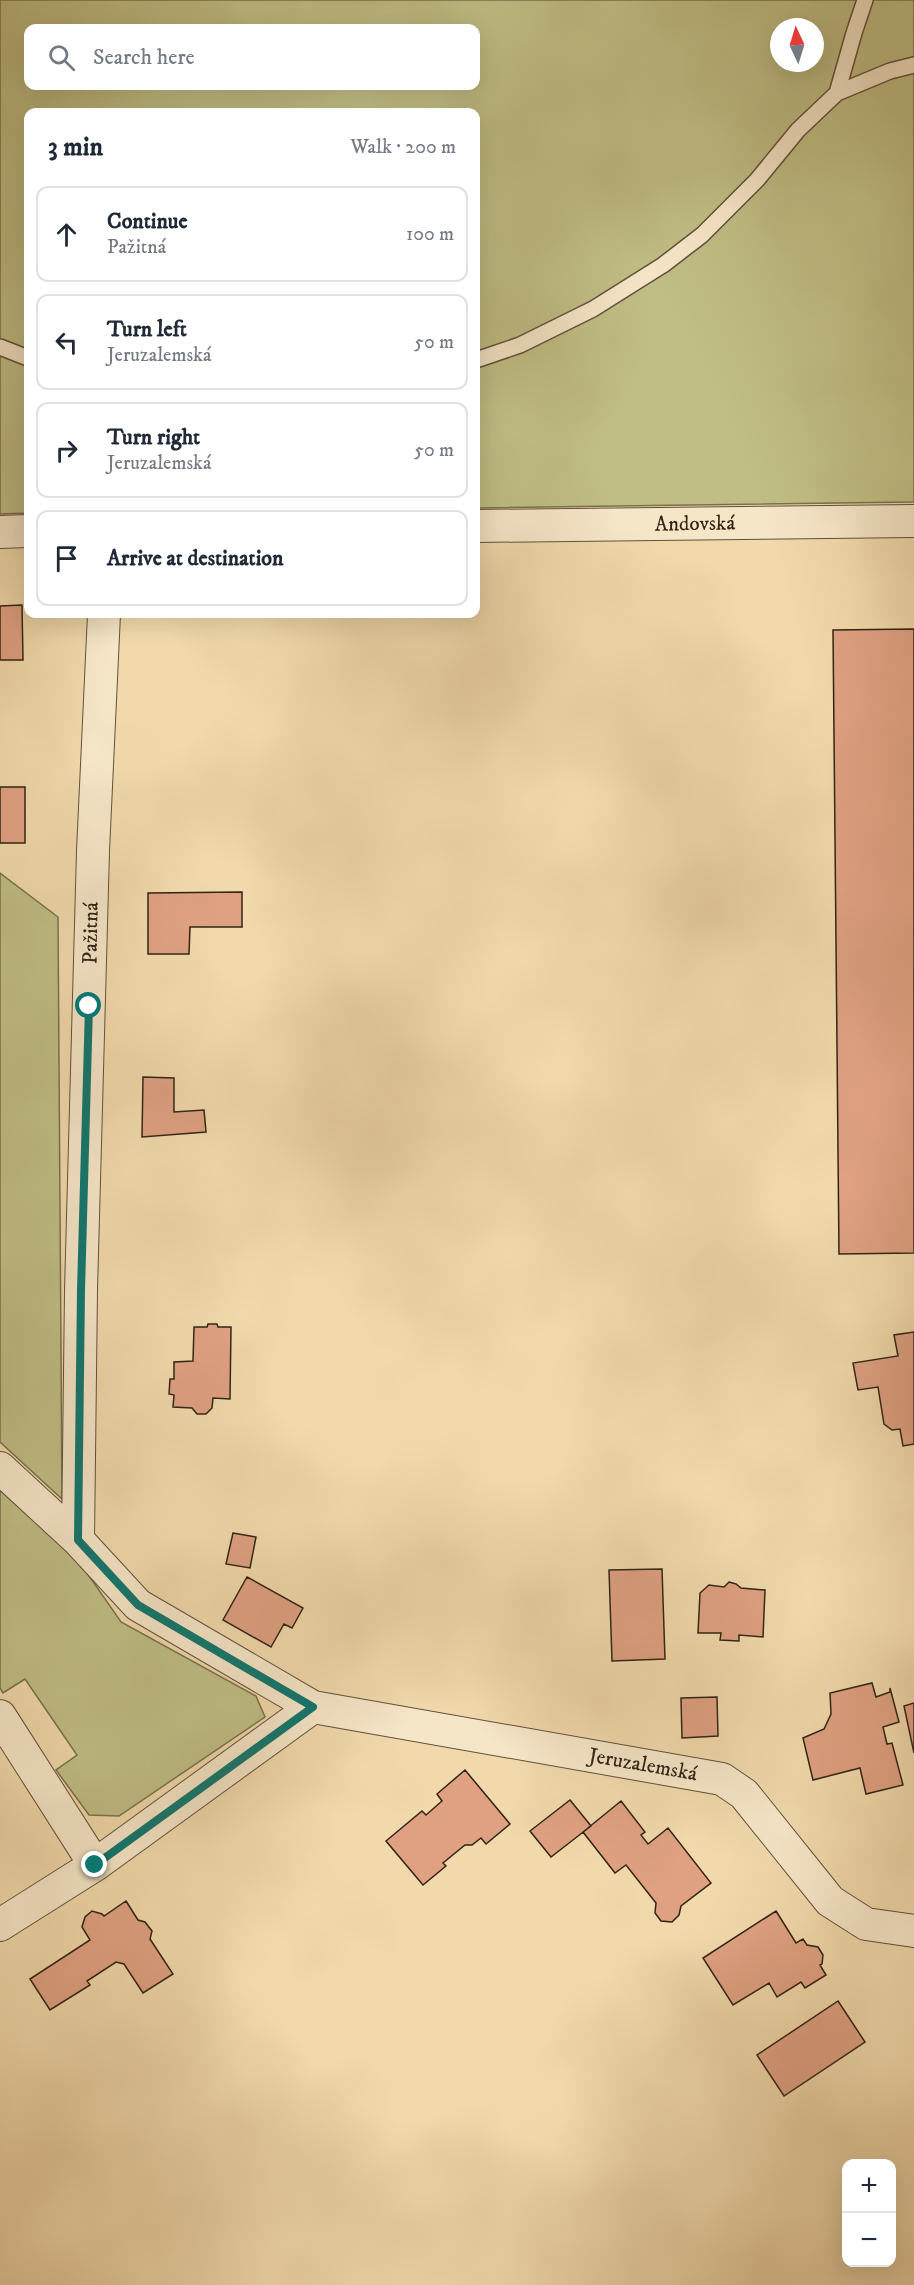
<!DOCTYPE html>
<html lang="en">
<head>
<meta charset="utf-8">
<style>
  :root { --surface:#fff; --page:#f6f6f7; --text:#1f2937; --muted:#747a83; --line:#e0e1e3 }
  body { margin:0; font-family:"IM FELL DW Pica",serif; background:var(--page); color:var(--text) }
  .controls { position:absolute; right:18px; bottom:18px; display:grid; overflow:hidden; border-radius:12px; box-shadow:0 6px 24px #0002 }
  .controls button { width:54px; height:54px; display:grid; place-items:center; padding:0; border:0; border-bottom:2px solid var(--line); background:var(--surface); color:var(--text); font:30px sans-serif }
  .compass { position:absolute; left:770px; top:18px; width:54px; height:54px; border-radius:50%; background:var(--surface); box-shadow:0 6px 24px #0002; rotate:356deg }
  .stop { position:absolute; width:18px; height:18px; margin:-14px; border:4px solid #0f766e; border-radius:50%; background:#fff }
  .stop.end { background:#0f766e; border-color:#fff; box-shadow:0 2px 6px #0008 }
  .list { margin:0; padding:0; list-style:none }
  h2 { display:flex; justify-content:space-between; align-items:center; height:78px; margin:0; padding:0 24px; font-size:26px }
  h2 small { font-size:20px; font-weight:400; color:var(--muted) }
  .list li { display:grid; grid-template-columns:39px 1fr auto; gap:18px; align-items:center; box-sizing:border-box; height:96px; margin:0 12px 12px; padding:0 12px; border:2px solid var(--line); border-radius:12px }
  .list b { display:block; font-size:22px; white-space:nowrap }
  .list p { margin:0; font-size:20px; white-space:nowrap; color:var(--muted) }
  .list em { font-size:20px; font-style:normal; color:var(--muted) }
  .icon { flex:none; width:33px; height:33px; fill:none; stroke:currentColor; stroke-width:2; stroke-linecap:round; stroke-linejoin:round }
  .map { position:relative; flex:none; width:914px; height:2285px; overflow:hidden }
  .search { position:absolute; background:var(--surface); box-shadow:0 6px 24px #0002; left:24px; top:24px; width:456px; height:66px; display:flex; align-items:center; gap:15px; box-sizing:border-box; padding:0 21px; border-radius:12px; color:var(--muted); font-size:22px }
  .panel { position:absolute; background:var(--surface); box-shadow:0 6px 24px #0002; left:24px; top:108px; width:456px; height:510px; border-radius:12px }
  .map>svg:first-child { display:block }
  .green { fill:#c0be85; stroke:#78714e; stroke-width:1.5; fill-rule:evenodd }
  .building { fill:#dfa182; stroke:#312416; stroke-width:1.5 }
  .lines { fill:none; stroke-linecap:round; stroke-linejoin:round }
  .service-casing { stroke:#61513b; stroke-width:18 }
  .minor-casing { stroke:#61513b; stroke-width:34 }
  .service { stroke:#f6e6c8; stroke-width:15 }
  .minor { stroke:#f6e6c8; stroke-width:32 }
  .route { stroke:#0f766e; stroke-width:8 }
  .labels { text-anchor:middle; dominant-baseline:central; stroke-width:4.5; stroke-linejoin:round; paint-order:stroke }
  .street-label { font-size:21px; fill:#312416; stroke:#f6e6c8 }
</style>
</head>
<body>
<div class="map">
<svg width="914" height="2285" viewBox="0 0 914 2285">
  <rect width="100%" height="100%" fill="#f1d9ab"/>
  <filter id="stains"><feTurbulence type="fractalNoise" baseFrequency=".00333" numOctaves="4"/><feColorMatrix values="0 0 0 0 .2 0 0 0 0 .09 0 0 0 0 .02 0 0 0 .5 -.17"/></filter>
  <radialGradient id="worn" r=".72"><stop offset=".6" stop-color="#630" stop-opacity="0"/><stop offset="1" stop-color="#630" stop-opacity=".3"/></radialGradient>
  <path class="green" d="M0,0H914V502L476,508V112H28V513L0,514ZM779,27H815V63H779ZM28,28H476V86H28Z
    M0,873L58,917L62,1499L0,1442Z
    M0,1481L71,1550L121,1622L256,1696L265,1717L119,1816L89,1815L56,1770L77,1755L25,1679L3,1693L0,1688Z"/>
  <path class="building" d="M22,605L23,660H0V606Z
    M914,629V1253L839,1254L833,630Z
    M0,787H25V843H0Z
    M242,892V927H190L189,954H148V893Z
    M143,1077L174,1078V1112L204,1110L206,1132L142,1137Z
    M208,1324H217L218,1327H231L230,1399L213,1398L212,1408L206,1414H197L192,1408L173,1407L174,1395L169,1394L170,1379H174V1362L193,1361L194,1327H207Z
    M914,1332V1444L903,1446L900,1429L892,1430L884,1424L878,1387L858,1390L853,1363L898,1356L894,1335Z
    M233,1533L256,1537L250,1568L226,1564Z
    M662,1569L665,1659L612,1661L609,1570Z
    M247,1577L303,1608L292,1628L284,1624L271,1647L223,1620Z
    M729,1582L736,1584L741,1588L765,1590L763,1637L739,1635V1641L720,1640L721,1633H698L700,1593L709,1585L724,1587Z
    M872,1683L876,1697L890,1692V1688L899,1722L883,1727L887,1744L892,1743L903,1785L866,1794L860,1768L813,1780L803,1738L824,1729L831,1714L830,1693Z
    M717,1697L718,1736L682,1738L681,1698Z
    M914,1703V1753L904,1706Z
    M465,1770L510,1824L486,1844L481,1838L472,1845H465L443,1863L446,1866L423,1885L386,1841L422,1811L426,1815L442,1801L437,1794Z
    M570,1800L591,1826L551,1857L530,1831Z
    M621,1801L645,1832L641,1835L648,1844L668,1828L711,1883L681,1906L679,1915L672,1922L661,1921L655,1913L656,1903L626,1865L615,1873L583,1832Z
    M126,1901L138,1920L145,1922L152,1931L150,1939L173,1974L143,1993L124,1964L116,1962L87,1981L90,1985L50,2010L30,1979L90,1940L82,1927L85,1917L92,1911L102,1914L104,1916Z
    M776,1911L796,1943L803,1939L807,1945L818,1947L823,1955L822,1964L820,1965L826,1975L805,1988L801,1982L777,1997L769,1983L733,2005L703,1958Z
    M838,2001L865,2042L784,2096L757,2055Z"/>
  <g class="lines">
    <g class="service-casing">
      <path id="service" d="M837,93L890,71L914,65
        M0,347L28,358
        M476,360L520,345L593,309L663,265L702,235L757,180L798,130L837,93L854,33L865,0"/>
    </g>
    <g class="minor-casing">
      <path id="minor" d="M476,526L914,521
        M0,532L28,531
        M0,1468L78,1540L138,1605L313,1707L722,1779L744,1794L830,1901L866,1924L914,1931
        M78,1540L81,1290L93,851L104,614
        M0,1716L95,1865
        M0,1925L95,1865L313,1707"/>
    </g>
    <use href="#service" class="service"/>
    <use href="#minor" class="minor"/>
  </g>
  <g class="lines">
    <path class="route" d="M89,1006L81,1290L78,1540L138,1605L313,1707L95,1865"/>
  </g>
  <g class="labels">
    <g class="street-label">
      <text transform="translate(695 524) rotate(-1)">Andovská</text>
      <text transform="translate(91 933) rotate(-89)">Pažitná</text>
      <text transform="translate(643 1765) rotate(10)">Jeruzalemská</text>
    </g>
  </g>
  <rect width="100%" height="100%" filter="url(#stains)"/>
  <rect width="100%" height="100%" fill="url(#worn)"/>
</svg>
<div class="controls">
<button>+</button>
<button>−</button>
</div>
<svg class="compass" viewBox="-18 -18 36 36"><path d="M0-13l5 13h-10z" fill="#e53935"/><path d="M0 13l5-13h-10z" fill="#747a83"/></svg>
<div class="stop" style="left:89px;top:1006px"></div>
<div class="stop end" style="left:95px;top:1865px"></div>
<div class="search"><svg class="icon" aria-label="search" viewBox="0 0 24 24"><circle cx="10" cy="10" r="6"/><path d="M15 15l6 6"/></svg>Search here</div>
<section class="panel">
<h2>3 min<small>Walk · 200 m</small></h2>
<ul class="list">
<li><svg class="icon" aria-label="ahead" viewBox="0 0 24 24"><path d="M12 20V5M6 11l6-6 6 6"/></svg><div><b>Continue</b><p>Pažitná</p></div><em>100 m</em></li>
<li><svg class="icon" aria-label="left" viewBox="0 0 24 24"><path d="M17 20v-9H6M10 6l-5 5 5 5"/></svg><div><b>Turn left</b><p>Jeruzalemská</p></div><em>50 m</em></li>
<li><svg class="icon" aria-label="right" viewBox="0 0 24 24"><path d="M7 20v-9h11M14 6l5 5-5 5"/></svg><div><b>Turn right</b><p>Jeruzalemská</p></div><em>50 m</em></li>
<li><svg class="icon" aria-label="arrive" viewBox="0 0 24 24"><path d="M6 21V4h12l-3 4 3 4H6"/></svg><div><b>Arrive at destination</b></div></li>
</ul>
</section>
</div>
</body>
</html>
